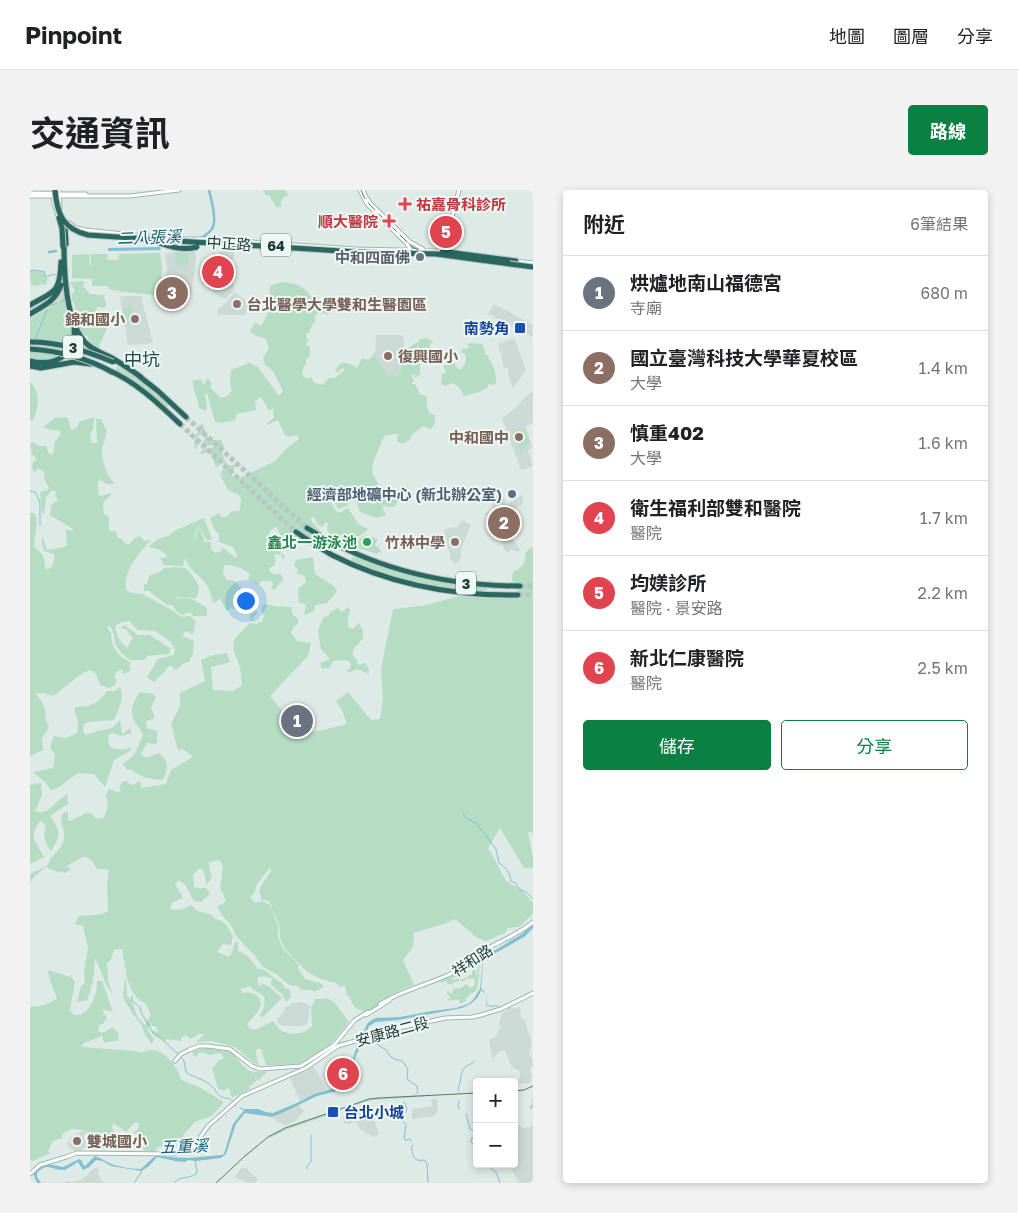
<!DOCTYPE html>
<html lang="zh-TW">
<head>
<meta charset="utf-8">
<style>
  :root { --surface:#fff; --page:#f2f2f2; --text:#202124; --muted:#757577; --line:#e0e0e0; --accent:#0b8043 }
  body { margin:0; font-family:"Golos Text","Noto Sans TC",sans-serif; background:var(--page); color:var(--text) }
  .controls { position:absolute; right:15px; bottom:15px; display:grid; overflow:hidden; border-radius:5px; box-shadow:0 2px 8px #0003 }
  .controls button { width:45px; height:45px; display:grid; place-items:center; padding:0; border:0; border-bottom:1px solid var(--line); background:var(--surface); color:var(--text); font:25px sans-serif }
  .you { position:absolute; left:215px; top:410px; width:18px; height:18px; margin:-12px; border:4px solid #fff; border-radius:50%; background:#1a73e8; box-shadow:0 0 0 8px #1a73e833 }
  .badge { display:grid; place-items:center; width:32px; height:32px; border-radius:50%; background:var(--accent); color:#fff; font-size:16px; font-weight:700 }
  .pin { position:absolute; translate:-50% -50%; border:2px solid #fff; box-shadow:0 1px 5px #0006 }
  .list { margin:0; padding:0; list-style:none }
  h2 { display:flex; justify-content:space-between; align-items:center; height:65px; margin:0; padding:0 20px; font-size:21px }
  h2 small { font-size:16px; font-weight:400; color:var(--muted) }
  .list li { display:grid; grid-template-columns:32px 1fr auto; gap:15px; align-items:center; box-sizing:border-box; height:75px; padding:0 20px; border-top:1px solid var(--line) }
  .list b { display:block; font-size:19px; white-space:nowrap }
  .list p { margin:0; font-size:16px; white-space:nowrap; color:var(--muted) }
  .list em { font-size:16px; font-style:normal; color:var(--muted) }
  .actions { display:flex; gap:10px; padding:15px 20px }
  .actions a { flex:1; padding:11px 0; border:1px solid var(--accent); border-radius:5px; text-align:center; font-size:18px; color:var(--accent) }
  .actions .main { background:var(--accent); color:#fff }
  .map { position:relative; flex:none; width:503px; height:993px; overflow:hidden; border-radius:5px }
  header { display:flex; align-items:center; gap:30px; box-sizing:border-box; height:70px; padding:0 25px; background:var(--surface); border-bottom:1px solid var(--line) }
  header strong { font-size:24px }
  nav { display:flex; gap:28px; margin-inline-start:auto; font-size:18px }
  .intro { display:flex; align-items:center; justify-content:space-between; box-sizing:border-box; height:120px; padding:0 30px }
  h1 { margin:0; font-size:35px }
  .button { padding:12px 22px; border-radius:5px; background:var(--accent); color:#fff; font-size:18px; font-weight:700 }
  main { display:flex; gap:30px; padding:0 30px }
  aside { flex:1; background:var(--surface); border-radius:5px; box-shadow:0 2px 8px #0003 }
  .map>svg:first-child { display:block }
  .built { fill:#ccdad5 }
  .green { fill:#b5ddc4 }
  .water { fill:#82bfd3 }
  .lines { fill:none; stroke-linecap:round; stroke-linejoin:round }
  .stream { stroke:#82bfd3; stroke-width:1 }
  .canal { stroke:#82bfd3; stroke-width:2.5 }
  .secondary-tunnel { stroke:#b8c7c3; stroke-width:3; stroke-dasharray:3 1.5; stroke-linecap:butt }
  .highway-tunnel { stroke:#b8c7c3; stroke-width:5; stroke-dasharray:5 2.5; stroke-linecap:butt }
  .secondary-casing { stroke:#9db7b0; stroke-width:5 }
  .highway-casing { stroke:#bcc4c3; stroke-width:7 }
  .secondary { stroke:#fff; stroke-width:3 }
  .highway { stroke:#296861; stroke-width:5 }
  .tram { stroke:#597771; stroke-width:1 }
  .rail { stroke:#597771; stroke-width:1; stroke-dasharray:10 5; stroke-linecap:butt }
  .highway-bridge-casing { stroke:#bcc4c3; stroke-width:7; stroke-linecap:butt }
  .highway-bridge { stroke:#296861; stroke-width:5 }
  .health-dot { fill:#e0444e; stroke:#eef7f3; stroke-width:2 }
  .worship-dot { fill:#6b7280; stroke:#eef7f3; stroke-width:2 }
  .education-dot { fill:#8d6e63; stroke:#eef7f3; stroke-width:2 }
  .transit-dot { fill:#1a4fb4; stroke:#eef7f3; stroke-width:2 }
  .service-dot { fill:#5c6f8a; stroke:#eef7f3; stroke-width:2 }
  .leisure-dot { fill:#2e9e5b; stroke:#eef7f3; stroke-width:2 }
  .labels { text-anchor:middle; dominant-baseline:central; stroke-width:4; stroke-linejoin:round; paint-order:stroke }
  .shield { fill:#eef7f3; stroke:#5d736f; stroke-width:1 }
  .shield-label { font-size:14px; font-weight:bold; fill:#1f3b36 }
  .health-label { font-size:15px; font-weight:bold; fill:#be3a42; stroke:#eef7f3; text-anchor:start }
  .street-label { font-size:15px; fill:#1f3b36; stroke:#eef7f3 }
  .worship-label { font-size:15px; font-weight:bold; fill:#5b616d; stroke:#eef7f3; text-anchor:end }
  .education-label { font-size:15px; font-weight:bold; fill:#785e54; stroke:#eef7f3; text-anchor:start }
  .transit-label { font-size:15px; font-weight:bold; fill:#164399; stroke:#eef7f3; text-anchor:end }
  .service-label { font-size:15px; font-weight:bold; fill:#4e5e75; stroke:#eef7f3; text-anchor:end }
  .leisure-label { font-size:15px; font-weight:bold; fill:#27864d; stroke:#eef7f3; text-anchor:end }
  .water-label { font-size:16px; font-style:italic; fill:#175f79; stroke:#eef7f3 }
  .quarter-label { font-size:18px; fill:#1a4d46; stroke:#eef7f3 }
</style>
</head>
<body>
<header>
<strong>Pinpoint</strong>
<nav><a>地圖</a><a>圖層</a><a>分享</a></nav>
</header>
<div class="intro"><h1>交通資訊</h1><a class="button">路線</a></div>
<main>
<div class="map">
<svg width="503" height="993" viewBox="0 0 503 993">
  <rect width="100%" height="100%" fill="#deeae6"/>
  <path class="built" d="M203,57L204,67L199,73V83L203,93L204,100L201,104H199L197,109L190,107L178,98L175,93L172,94V92L175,91L177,81H179L180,80L181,66L187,65L195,58Z
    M165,60L166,71L161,105L157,107L135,106L137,76L135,65L136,63Z
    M33,83L35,110L3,127L0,130V114L26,97Z
    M205,102L219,113L215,125H188L187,120L194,115Z
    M90,106H111L123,152L117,154L98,155Z
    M464,114L503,135V147L458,124Z
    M346,145H373L374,154L371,180L367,186H358L345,167Z
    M484,148L496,180L483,198L479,188L478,178H474L471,164L468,154Z
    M503,201V233L496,236L502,258L498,261L503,276L491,280L472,228L487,217L495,207Z
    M471,303L477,314L492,305L493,306V314L481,322L486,331V333L477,339L490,360L488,362L480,360L478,363L475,360L461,329H460L455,324L464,319L459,309Z
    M432,330L441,335L432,356L431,367L428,372L424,374L423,370L421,371L414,341L415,339L424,337L426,338Z
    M271,812L278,814V816H281L279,821V828L277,834L272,836H252L248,833L247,829L253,823L256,816L258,817L262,813Z
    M480,816L482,819L490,817L491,829L494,828L498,842L501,848V859L499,864L503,871V875L499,879L502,886V891L498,894L488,893L490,884L489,880H486L484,877L482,878L475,860L470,861L463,869L460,857L459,850L466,847L470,837L469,833L472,823L478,820L477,817Z
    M283,876L290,887L296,900L284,904L270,911L260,888L277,881Z
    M401,909H407L408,920L404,926L382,929V919L402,916Z
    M339,914L349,944L344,947L330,939L326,932L320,934L313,933L314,923Z
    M268,915L274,921L264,932L254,936L253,933H249L243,927V926Z
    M503,934V993H489L482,980L485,977L484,943L489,935L494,938L500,937Z
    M54,940L56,944L54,946L55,951L56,952L59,956L45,963L42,959L40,960L37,953L40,951L39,949L48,943Z
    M66,978L69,980V986L71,990L75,993H34L36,991L44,992L54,988L63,979Z
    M211,978H216L228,989L224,993H217L205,987Z"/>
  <path class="green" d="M236,0H255L258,5C253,7 250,11 251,16L247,18C244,12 241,10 239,5L236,6L233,1Z
    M130,63L132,77L130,106L87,101L79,99L78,96H62V89L42,88V65L59,64L60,77H61V64H77L78,70H88L89,64Z
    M143,63H160V65H157L159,70L158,74L154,76L147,75L145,70L147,64H143Z
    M4,80L14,83V86L18,87L16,95L10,94L9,96L1,95L0,81Z
    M51,91L55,92L53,96L60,104L73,105L76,113L75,118L67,117L66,123L71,125H77V132H80L70,154L69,159L65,158L58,152L59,150L57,146H53L47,134L45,115L42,110V105L45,100L40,93L41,92Z
    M251,92C263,93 274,94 280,106L287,105C290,114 295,120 305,115L308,118L297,125L295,123L286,124L285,126L286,130L282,135L279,143L276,144V148L278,149V152L275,155L279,156C281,161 280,167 276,170V175L273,176L274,179H273V182L272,183L274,188L276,187L277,189L281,187L284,193L292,195L299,188H305L315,180L312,178L308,183L305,180L311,173H318L327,178L332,168L336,170L340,169L346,161L345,167L358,186H367L371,180L372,162L389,151L390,149L396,148L401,150L403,153L400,154V157L401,159L400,162L394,157L393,159L392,165L393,170L390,173V184L387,187L385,188V184H383L382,186L384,191L382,193V194H385L390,204L397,207V218L400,224L405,225V234L401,239L393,236C388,242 380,243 380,250L372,254L367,251L368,244H363L354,246L343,273L342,283L351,299L364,298L374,301V303L370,305L368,308V311L364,317H358L354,315L352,316L356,325L347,328L330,322L326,311H321L317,316L308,319L305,314L304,304L293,294L288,300L291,309C300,310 303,315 307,323L311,322L318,318L328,334L338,339C330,348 311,355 301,347C299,345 298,342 297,340L298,333L296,332L292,337L286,333V330L283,326L280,329C285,338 295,341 296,351L291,355L264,343L269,348L266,350L251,348L248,339L245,337L240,341L238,348L240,349L247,347L248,352L245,356L247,360L255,366L253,370L251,365L245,364V375L239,378L240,382L244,384H251L253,390L244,400L241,398L243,394L241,391H232L228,395L218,389V388L220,384C211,378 206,375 194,375L193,384L197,390L205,391L214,402L222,404L227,402L223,416L228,422L222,429L226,430L229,427L230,428L225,432L220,430L219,428L221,425L214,421L200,418L198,421L196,420L190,409L184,413C181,407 180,399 176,394C170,385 157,379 156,368L153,373L154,376L134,375L130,368L137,367C134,360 126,358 118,357L128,349L138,346L146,340L174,328L182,349L177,351L170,338L168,337L163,349L165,348L168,339H170L175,352H181V359L185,363L190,362L193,358L205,367H208L203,357L189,352V344L185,340L180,328L189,323L192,327H196L202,321H208L210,320L211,310L209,305L198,300L190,285L195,275L191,272L186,278L181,263L179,262L171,264L170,262L175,259L184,257L183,255L173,256L172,254L175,247L173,243L168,246L167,258L165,259L164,253L170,235L173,234L176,244L181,250H191L195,259L191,261L197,275H207L201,283V285L206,289L212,287L245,271L256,259L268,250V245L258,247L255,245L248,230L237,235L236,234L244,228L243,218L239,221L231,207L225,211L226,220L207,224L205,230L192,233L185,232L177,203L175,204L177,216L176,221L169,218C168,208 162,200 163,190H172L173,194H175L177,187L181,193V198L191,208L197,206L202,201L200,193L201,180L219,173L228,177L248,205H250L253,201L243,181L235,175L233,168L239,158L236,149L225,145L220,141L225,133L231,136C234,131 241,118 241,113C242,106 238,105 240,96Z
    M35,110L43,140L39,159L23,171L0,170V130L3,127Z
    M100,113L106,135L105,136L104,132L100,134L96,133L93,122L95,118L100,117L99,114Z
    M440,153L452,154L456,165H458L459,167L458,168C464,174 467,186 466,193L463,195L458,194V197L452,201L434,206C431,200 429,195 422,193L415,196L411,193L412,187L411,185L416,182L413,176L423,172L429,180L434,176L436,169L435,164L430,162L434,158L438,159L439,156L437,155Z
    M87,176L105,186L138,211L140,215L138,217H135L86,181Z
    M0,191C10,204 10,214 3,230L0,231Z
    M36,227L39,231L41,240L47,238L49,232L64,227L63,239L60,244L62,253H67L66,229H71L77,242C76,247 73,254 72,259C71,269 77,287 85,294H77L69,289L68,296L69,306L82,303L80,306L73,313L74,324L79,327V340L87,342V347L93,350L94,353L99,354L105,348L110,346L114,351L121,350C109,364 93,380 96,400L102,403L112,404L142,420L151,427L160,426L166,431L163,444L155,441L152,446L164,451L163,463L159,472L154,473L146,480L140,475L135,481L124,492L117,487L128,469L144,465L145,460L141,452L125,441L108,440L99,431L92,432L85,436C86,445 90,452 97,458L103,448L96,439H92L91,437L95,435L108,445H120L141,459L139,464L117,466L114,470H100L92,464L85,454L84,444L81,437L77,436L78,439L81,443L83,456L90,466L100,472V481L93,484V480L87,481L84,487L87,490L84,496L79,498L70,495L66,484L60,480C53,481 31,500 24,506L13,503L6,504L13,514L16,523L15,528L19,537L12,548L13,560L0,566V323H4L7,330L4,356L13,365L16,380L21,378L24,371V364L14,361L12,355V346L17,360L34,357L37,355L36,339L42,341L43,339L20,325L21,315L28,310L25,305L26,301H21L16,307L14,325L12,323L10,302L17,300L19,298L14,289L15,283L8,278L4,283L2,277L3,272L7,269L2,264L0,254L2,252L10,256H16L19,264H23L25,252L30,245V241L17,239L13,237L25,228Z
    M491,239L495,240L499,252L496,257L492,258L493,263L492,264L483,242L485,241L486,242L488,240Z
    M335,345L337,346L348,349L345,355L351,360L350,363L348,362L347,364L328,358L329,349Z
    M503,356V643L498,642L503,668V678H494L470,638L458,658L466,672L476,691L492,700L503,713V724L489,737L478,738L475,743L456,751L446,747L425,729L413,734L384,743L383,757L373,770L384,795C371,799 361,805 349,812L352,816L339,823L337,821L334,822C331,819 328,820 325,817C322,815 321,809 319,806H317L315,795L310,797L306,793L291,789L276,781L254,758L250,748L249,734L242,719L241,714L238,711L232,710L229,701L232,694L242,680L239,679L227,694L224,704L220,707L225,713L232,711L240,715L248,735V747L253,759L269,775L268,778L275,789L290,793L294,797L284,802L282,800H272L267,796L259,795L248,785L233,777L225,766L206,746L202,737L192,725L187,716L192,714L196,710L190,698L193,678L190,670L179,672V677L182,688L177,694L173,679H169L163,685L164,696L166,698H176L180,704L171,712L163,710L156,696L149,690L145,694L153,708L142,713L140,719C147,721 155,719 161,715L168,721L182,725L185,729C197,731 197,737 203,746L201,755L193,754L187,762L199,767C203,762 203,756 206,751L208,753V761C218,764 222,771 228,779C240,779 241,789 251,792L255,798L260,800L261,809L259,808L258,811H255L253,805L241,795L242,789C237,786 232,786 227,788L229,796L233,794L240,797L252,808L232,828L230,825C234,818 236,814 234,806L222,799L221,796L210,799L213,803C219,802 221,802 226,805C238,813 224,826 217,834L219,838L225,840L244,831C246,835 248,839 252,841C261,846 275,844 282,836L281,818L285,809H294L297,808L305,813L319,832L300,855L271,874L244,875H236L231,859H226C226,865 227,870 229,875L224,873L205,857L182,851L166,852L174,844H169L161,849L156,845L151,848V851L137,849L135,852L123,844L121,840L129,842L125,836H119L118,840L124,849L122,854L115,845L112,836L102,823L93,807L95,789L96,790L97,805L101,810L108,828L115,835L121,825L116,814L107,808L102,801L97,788L92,759L84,760L80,772H77L78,791L83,805L77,796L65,768C64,782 63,797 57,810L47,812L51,796L55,793L54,781L58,758L53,736L45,734L49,726L67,725L78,722L77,693L79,680L67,679L62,671L55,666L36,676L41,679L36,683L25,681L16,677L4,687L0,693V684C5,681 14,679 18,675C18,674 21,668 21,668C26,661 33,657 34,648C36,638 24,625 38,621V630L41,631C46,627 51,627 55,623L62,624L66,629L74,628L78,617L76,604L79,599L87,602H90V597L92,592L96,591L102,595L106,594L108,591L111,593V598L136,594L141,580L163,567L153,559L148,560L141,534L150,516V503L175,491L171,470L184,465L197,463L200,472L181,477L183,500L203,501L212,495L210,478L203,458L204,451L207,446L220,433L226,434L231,432L234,427L232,421V417L235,414L248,417L253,416L254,417H262V423L268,429V434L264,436L261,443L267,451L281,453L278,466L240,506L272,545L317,534L312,520L306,511L318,502L341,530L350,529L353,509L351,479L363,419L397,415L429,406H487L488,394L482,391L483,382C487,380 492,377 494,373C497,366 492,363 502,358Z
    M283,367L285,384L304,396L307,401L297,413L285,415L284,421L274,425L276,414L269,413L268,399L276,392L274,385L267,384L268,379L264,376L266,370Z
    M325,367L360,380L394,389L455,397L457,399L456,403L428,401L372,391L323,373L321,368Z
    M144,377L155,378L159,381L166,391L169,396L168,404L165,409C158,406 153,408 146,407V408C150,409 154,407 158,408C163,409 172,415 177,418V426H163L162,423L159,422L153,425L147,422L143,416L139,414L138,416L119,401H114V394H117L120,385L130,382L134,378Z
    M319,417L320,421L318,428V437L323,439L329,433L333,440V449L325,457L322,464L326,469L328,475L336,473L339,480V484L327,479L320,482L316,481L320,478L321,473L316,470L303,471L300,478L292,479L290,473L300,469L291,459L288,441L293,428L299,425L300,422L308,418L311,422Z
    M90,497C95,508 89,519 84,530L60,532L54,534L53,542L56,545L68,541L82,538L90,530L92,544L100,538L102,543L91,546L84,543L78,545L79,554L82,558C89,560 95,560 101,557L100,561L84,570L75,597L64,584L48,583L28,598L21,600L15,592L3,582L23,578L25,565L20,557L24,546L35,548L47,543L48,530L44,521L46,517C61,517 69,513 77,501H85Z
    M110,502L123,504L126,507L121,517L125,528L116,531L117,538L127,541V554L117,553L111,564L116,568L129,563C140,572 138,578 133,590C123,590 109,587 102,580H97L93,574L104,565L113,545C111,540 105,533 104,530C99,519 104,511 110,502Z
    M11,593L12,605L5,621C15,625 20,618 27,612C30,609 34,606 37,604L38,614L20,626C31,642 31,645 21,661C14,651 13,646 16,635L10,631C8,634 5,639 4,642C2,650 11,660 14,667L0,674V595Z
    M450,770L448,794L446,801L440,804L435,809L438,810L430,814L429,810L428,809L418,811L417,810L421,808L417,804V801L420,802L419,803L422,804L423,799L431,798L436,794L441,798L444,796L445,790L443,788L437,789L433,792L430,790L421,794H418L416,791L411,793L410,791L431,781L444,771L445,772L435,782L421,789L424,790L429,787L431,790L438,787L440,785H442V778L444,776L447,786L448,771Z
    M18,780L41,787L45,792L40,820L44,825C59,828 68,803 67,791H72L83,822L73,819V822L77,828L73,834H70L68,841L72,843L83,837L88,843L89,850L74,853L72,846L54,853L51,857L105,861C114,864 113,861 121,860C134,859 149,878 151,890L169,897L194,912L188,919L181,926L165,932L153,945V949L147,948L142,955L128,957L125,961H114L110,952L113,948L111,944L103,943L108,939L109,933H104L96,942L83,933L82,938L85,943L83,945L85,946L89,945L88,949L90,951L88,952V955L83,953L79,954L77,956L75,953L79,951L78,948C70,949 60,945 54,940L42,939L33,943L32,948L23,951L18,961L20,963L3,971L0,970V817C10,817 18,814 27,809C24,799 19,791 18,780Z
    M178,857C185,861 191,859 198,861C207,864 210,875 218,880C224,884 231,880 237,882L228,891L224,886L226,891L219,897L220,899L203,907L200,905L201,902L198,898L196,899L195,901L188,899L182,879L188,871L194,868L191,863L179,865L173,862L168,863L167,866L164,867L162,861Z
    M393,905L394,907L403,906L343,910L334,912L318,918L317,916L343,908Z
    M298,923L299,924L296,926L256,940L240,948L239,946L255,938Z"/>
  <path class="water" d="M130,57L131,60L78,61V58Z
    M503,733V738L494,747L455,769L453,774L451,798L456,804L457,815L461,816L466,815L471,817L465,816L462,817L457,816L456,814V804L451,800C448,810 441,814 432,818L368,830L346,832L339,836L325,868L321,886L316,894L313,897L307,901L287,906L254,922L242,927L215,923L206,934L196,964L191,968L166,971L158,970L155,972L145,971L127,967L118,977L111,981L81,976L73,971L66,970L59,977L53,980L48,972C44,974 38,979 34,980C22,981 18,971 7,983V987L11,993H7L3,983L13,975L18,974L33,977L49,969L52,971L53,975L55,976L65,966C71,968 75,971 81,974C90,977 101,979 111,979L124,967L128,965L138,967L158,968L192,965L194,964L203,934L215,919H228L236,922L243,923L269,912L284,904L305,898L314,892L316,889L326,859L337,834L340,831L346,828L370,827L402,821L426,818L438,814L443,810L450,799L453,769L455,766L492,744Z"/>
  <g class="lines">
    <path class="stream" d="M0,81L4,80L15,82L14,86H19L24,84L27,86
      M38,93L40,101L39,104
      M30,112L34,110V108
      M20,116L27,113
      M5,149L17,120
      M0,301L5,302L10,312V335
      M433,623L436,628L446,633L466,659L469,673C476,678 480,682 481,691L486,693L489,699L496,702L503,709
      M102,806V811L110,817L111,822L123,843L133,850L151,867L154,871L156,882C164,888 174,889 182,896C185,899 186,903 190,906C199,911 198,904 206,916
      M345,853L356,860L360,866L364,869L372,871L378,879L377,887L378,890L387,896L388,902L386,904
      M429,901L428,898C432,892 429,885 434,878C438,875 442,874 445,871
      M502,910L503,911
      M429,911L428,915L429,919
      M374,912L377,919L376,922L370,924V925L371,929L376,935L374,948L375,950L380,949L381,951
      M503,913L500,918L503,917
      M210,918L216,920
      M436,924L440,939L447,943
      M447,947L442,948L441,952L447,958
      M383,955L381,958C384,967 383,972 395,970L397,974L398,993
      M455,974L466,982L470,993
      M277,979V976L281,972V945
      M104,993L112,981
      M144,993C149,986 159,989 166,984L167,981L165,971"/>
    <path class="canal" d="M171,48C176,45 181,42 183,37C187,28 181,9 179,0
      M19,62L26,61"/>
    <path class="secondary-tunnel" d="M338,822L350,814"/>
    <path class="highway-tunnel" d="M156,227L277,338
      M150,234L266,342
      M490,396H503
      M488,405H503"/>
    <g class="secondary-casing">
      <path id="secondary" d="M29,0L30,18
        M330,0L337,14L377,54L380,59
        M333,0L336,7L341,14L380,52L393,59
        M0,3L56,4
        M0,6H100L149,0
        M23,6L24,13L29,29
        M40,33L44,37L55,40L134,48
        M145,49H176L327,59L413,61
        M413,62L429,0
        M486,71L503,73
        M350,814C373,800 394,796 418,785C430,780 438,770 449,763C467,752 487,746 503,732
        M336,825L360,810
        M145,871L151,864L159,860L169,856H178L200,859L222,876L230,879L271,876L304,855L325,830L338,822
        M0,984L10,975L36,967L47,963L143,964L149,962L164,956L178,936L212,906L276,878L308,856L369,838L415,828L442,827L451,825L471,819L503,803"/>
    </g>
    <g class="highway-casing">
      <path id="highway" d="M35,37L36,54
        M34,53C34,81 35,135 58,155C65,161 74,164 82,168C92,174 101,180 111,187
        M478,70L486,71
        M0,115C24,101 30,104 31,72
        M0,124C13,116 26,111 31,95
        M0,171C25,177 47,165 44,137
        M0,176L11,178L44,172L61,174
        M78,180C105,191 129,214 150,234
        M109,186L128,201L156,227
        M277,338C343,379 413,396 490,396
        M266,342C278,350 290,358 302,365C359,394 424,406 488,405"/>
    </g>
    <use href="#secondary" class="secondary"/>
    <use href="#highway" class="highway"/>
    <path class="tram" d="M484,901L494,900L503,896
      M186,993L215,966L238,947L255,938L328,913L339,909L349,908L447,903"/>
    <path class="rail" d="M331,0L334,7L339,14L381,56L390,61L397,63L415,64L503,77"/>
    <g class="highway-bridge-casing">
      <path id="highway-bridge" d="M25,0C27,24 33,39 58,45L146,51L199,54L327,62L406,64L503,77
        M29,28L32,38L33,57
        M127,52C141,57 152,61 167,57
        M412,62H417L478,70
        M0,152C30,152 56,161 83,172
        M0,159C29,161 57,168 82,182"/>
    </g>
    <use href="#highway-bridge" class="highway-bridge"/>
  </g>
  <g class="health-dot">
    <path d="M372.5 6.5h5v5h5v5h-5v5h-5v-5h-5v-5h5z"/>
    <path d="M356.5 23.5h5v5h5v5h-5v5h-5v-5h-5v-5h5z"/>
  </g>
  <circle class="worship-dot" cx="390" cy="67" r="5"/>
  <g class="education-dot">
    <circle cx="207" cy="114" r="5"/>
    <circle cx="105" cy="129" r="5"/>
    <circle cx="358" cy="166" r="5"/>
    <circle cx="489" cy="247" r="5"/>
    <circle cx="425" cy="352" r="5"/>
    <circle cx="47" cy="951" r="5"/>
  </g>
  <g class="transit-dot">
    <rect x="484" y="132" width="12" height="12" rx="2.5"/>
    <rect x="297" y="916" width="12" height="12" rx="2.5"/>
  </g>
  <circle class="service-dot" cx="482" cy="304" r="5"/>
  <circle class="leisure-dot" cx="337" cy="352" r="5"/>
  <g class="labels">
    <g class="shield">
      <rect x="231" y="43.5" width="30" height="23" rx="4"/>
      <rect x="33" y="145.5" width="20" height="23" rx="4"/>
      <rect x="426" y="381.5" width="20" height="23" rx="4"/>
    </g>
    <g class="shield-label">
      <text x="246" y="55">64</text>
      <text x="43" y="157">3</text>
      <text x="436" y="393">3</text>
    </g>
    <g class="health-label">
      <text x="386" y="14">祐嘉骨科診所</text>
      <text x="348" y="31" text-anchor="end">順大醫院</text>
    </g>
    <g class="street-label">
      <text transform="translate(199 53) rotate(4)">中正路</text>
      <text transform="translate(442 770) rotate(-33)">祥和路</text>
      <text transform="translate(362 841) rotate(-15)">安康路二段</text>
    </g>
    <g class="worship-label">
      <text x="380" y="67">中和四面佛</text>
    </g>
    <g class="education-label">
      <text x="217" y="114">台北醫學大學雙和生醫園區</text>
      <text x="95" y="129" text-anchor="end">錦和國小</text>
      <text x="368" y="166">復興國小</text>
      <text x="479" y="247" text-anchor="end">中和國中</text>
      <text x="415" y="352" text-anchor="end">竹林中學</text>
      <text x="57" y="951">雙城國小</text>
    </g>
    <g class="transit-label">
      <text x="479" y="138">南勢角</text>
      <text x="314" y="922" text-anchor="start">台北小城</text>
    </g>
    <g class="service-label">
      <text x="472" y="304">經濟部地礦中心 (新北辦公室)</text>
    </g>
    <g class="leisure-label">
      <text x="327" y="352">鑫北一游泳池</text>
    </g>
    <g class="water-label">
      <text transform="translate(119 47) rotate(-2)">二八張溪</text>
      <text transform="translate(154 956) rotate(-2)">五重溪</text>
    </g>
    <g class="quarter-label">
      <text x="112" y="169">中坑</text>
    </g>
  </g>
</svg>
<div class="controls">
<button>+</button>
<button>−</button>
</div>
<div class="you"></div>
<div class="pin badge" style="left:267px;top:531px;background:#6b7280">1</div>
<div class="pin badge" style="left:474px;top:333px;background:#8d6e63">2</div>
<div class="pin badge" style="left:142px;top:103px;background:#8d6e63">3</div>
<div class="pin badge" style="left:188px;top:82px;background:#e0444e">4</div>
<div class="pin badge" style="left:416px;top:42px;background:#e0444e">5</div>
<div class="pin badge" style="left:313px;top:884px;background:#e0444e">6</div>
</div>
<aside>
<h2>附近<small>6筆結果</small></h2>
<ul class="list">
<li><span class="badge" style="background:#6b7280">1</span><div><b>烘爐地南山福德宮</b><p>寺廟</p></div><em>680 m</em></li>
<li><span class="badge" style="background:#8d6e63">2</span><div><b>國立臺灣科技大學華夏校區</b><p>大學</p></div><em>1.4 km</em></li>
<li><span class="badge" style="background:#8d6e63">3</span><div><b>慎重402</b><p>大學</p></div><em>1.6 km</em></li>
<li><span class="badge" style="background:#e0444e">4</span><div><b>衛生福利部雙和醫院</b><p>醫院</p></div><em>1.7 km</em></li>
<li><span class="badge" style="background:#e0444e">5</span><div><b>均媄診所</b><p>醫院 · 景安路</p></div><em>2.2 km</em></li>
<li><span class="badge" style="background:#e0444e">6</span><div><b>新北仁康醫院</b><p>醫院</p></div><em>2.5 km</em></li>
</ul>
<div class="actions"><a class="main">儲存</a><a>分享</a></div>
</aside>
</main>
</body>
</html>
